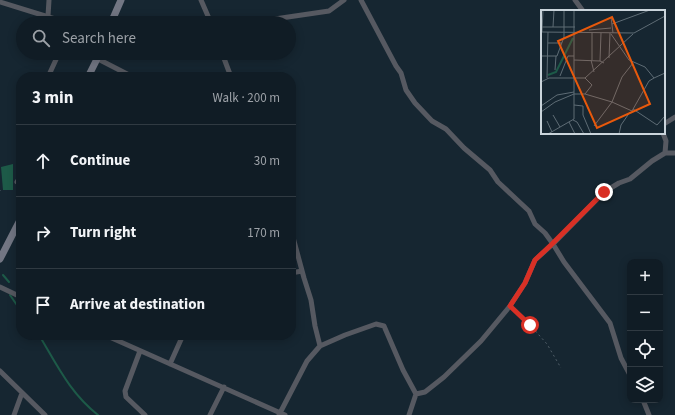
<!DOCTYPE html>
<html lang="en">
<head>
<meta charset="utf-8">
<style>
  :root { --surface:#101c25; --page:#19252d; --text:#f1f3f6; --muted:#9ca1a7; --line:#303a42 }
  body { margin:0; font-family:"Source Sans 3",sans-serif; background:var(--page); color:var(--text) }
  .controls { position:absolute; right:12px; bottom:12px; display:grid; overflow:hidden; border-radius:8px; box-shadow:0 2px 10px #0003 }
  .controls button { width:36px; height:36px; display:grid; place-items:center; padding:0; border:0; border-bottom:1px solid var(--line); background:var(--surface); color:var(--text); font:20px sans-serif }
  .stop { position:absolute; width:12px; height:12px; margin:-9px; border:3px solid #d93025; border-radius:50%; background:#fff }
  .stop.end { background:#d93025; border-color:#fff; box-shadow:0 1px 4px #0008 }
  .list { margin:0; padding:0; list-style:none }
  h2 { display:flex; justify-content:space-between; align-items:center; height:52px; margin:0; padding:0 16px; font-size:17px }
  h2 small { font-size:13px; font-weight:400; color:var(--muted) }
  .list li { display:grid; grid-template-columns:26px 1fr auto; gap:12px; align-items:center; box-sizing:border-box; height:72px; padding:0 16px; border-top:1px solid var(--line) }
  .list b { display:block; font-size:15px; white-space:nowrap }
  .list em { font-size:13px; font-style:normal; color:var(--muted) }
  .icon { flex:none; width:22px; height:22px; fill:none; stroke:currentColor; stroke-width:2; stroke-linecap:round; stroke-linejoin:round }
  .map { position:relative; flex:none; width:675px; height:415px; overflow:hidden }
  .search { position:absolute; background:var(--surface); box-shadow:0 2px 10px #0003; left:16px; top:16px; width:280px; height:44px; display:flex; align-items:center; gap:10px; box-sizing:border-box; padding:0 14px; border-radius:22px; color:var(--muted); font-size:15px }
  .panel { position:absolute; background:var(--surface); box-shadow:0 2px 10px #0003; left:16px; top:72px; width:280px; height:268px; border-radius:16px }
  .map>svg:first-child { display:block }
  .water { fill:#1d5a48 }
  .lines { fill:none; stroke-linecap:round; stroke-linejoin:round }
  .stream { stroke:#1d5a48; stroke-width:2 }
  .path { stroke:#505e68; stroke-width:1; stroke-dasharray:2 3; stroke-linecap:butt }
  .street { stroke:#565961; stroke-width:5 }
  .secondary { stroke:#727683; stroke-width:7 }
  .route { stroke:#d93025; stroke-width:5 }
  .inset-river { fill:none; stroke:#1d5a48; stroke-width:2 }
  .inset-road { fill:none; stroke:#5e6c75; stroke-width:1 }
  .view { fill:#e8590c; fill-opacity:0.15; stroke:#e8590c; stroke-width:2 }
  .inset-edge { fill:none; stroke:#cad4db; stroke-width:2 }
</style>
</head>
<body>
<div class="map">
<svg width="675" height="415" viewBox="0 0 675 415">
  <rect width="100%" height="100%" fill="#162631"/>
  <path class="water" d="M13,164V190H3L1,167Z"/>
  <g class="lines">
    <path class="stream" d="M3,275L9,282
      M10,295L21,311
      M39,335C57,365 70,393 98,415"/>
    <path class="path" d="M0,190V191
      M514,310L530,325L547,344L561,368"/>
    <path class="street" d="M201,0L211,23
      M361,0L396,66L401,73L406,90L415,103L432,121L446,129L464,148L490,170L498,182L529,211L535,224L545,233L553,244L535,260L525,283L510,306L481,341L444,377L425,392L416,394
      M575,0L583,11
      M0,2L68,23
      M48,16L49,0
      M247,23L329,11L344,0
      M105,53L98,59L133,77
      M222,53L231,77
      M48,77L59,53
      M664,124L675,117
      M665,153H675
      M17,182L21,176
      M291,273L302,271
      M0,287L21,297
      M105,335L285,415
      M320,346L345,335L376,324L384,326L403,370L416,394L409,415
      M140,351L125,391L126,397L145,415
      M170,364L183,335
      M0,371L45,415
      M630,375L621,358L610,323L564,262L553,244L604,192L619,183L630,179L652,161L665,153L666,141L663,133
      M643,400L649,415
      M14,415L22,393
      M210,415L224,387
      M279,415L307,361L320,346L315,326L311,300L304,278L291,230"/>
    <path class="secondary" d="M111,23L121,0
      M88,77L100,53
      M0,259L21,218"/>
  </g>
  <g class="lines">
    <path class="route" d="M530,325L510,306L525,283L535,260L552,244L604,192"/>
  </g>
  <g transform="translate(541 10)">
    <rect width="124" height="124" fill="#162631"/>
    <path class="inset-river" d="M7,65L15,62L32,28"/>
    <path class="inset-road" d="M70,7L72,23M71,14L109,0M0,17H34M12,17L13,0M48,20L70,18M0,22L93,23L124,6M1,22L2,0M70,24L88,50L104,57L113,68L124,63M7,33H21M0,46H16L23,27V0M68,48L69,23M33,50L59,51L63,53M50,50L53,62M51,50V23M59,51L60,23M14,60L15,46M19,66L27,46H33M6,68L7,22M0,72L8,68H44L92,24M44,84L71,92L81,67L92,53M33,95L42,96V105L50,124M0,96L16,85L33,82M92,99L116,115L124,106M0,102L14,92L33,84H44L51,75L44,68M12,105L19,117M32,110L36,112L43,124M6,111L11,122M28,112L34,124M53,116L71,92L91,101L108,71L113,68M7,124L33,109V0M78,124L80,115L89,102"/>
    <path class="view" d="M71,7L109,94L56,118L17,31Z"/>
    <rect width="124" height="124" class="inset-edge"/>
  </g>
</svg>
<div class="controls">
<button>+</button>
<button>−</button>
<button><svg class="icon" aria-label="locate" viewBox="0 0 24 24"><circle cx="12" cy="12" r="6"/><path d="M12 2v4M12 18v4M2 12h4M18 12h4"/></svg></button>
<button><svg class="icon" aria-label="layers" viewBox="0 0 24 24"><path d="M12 4l9 5-9 5-9-5zM3 14l9 5 9-5"/></svg></button>
</div>
<div class="stop" style="left:530px;top:325px"></div>
<div class="stop end" style="left:604px;top:192px"></div>
<div class="search"><svg class="icon" aria-label="search" viewBox="0 0 24 24"><circle cx="10" cy="10" r="6"/><path d="M15 15l6 6"/></svg>Search here</div>
<section class="panel">
<h2>3 min<small>Walk · 200 m</small></h2>
<ul class="list">
<li><svg class="icon" aria-label="ahead" viewBox="0 0 24 24"><path d="M12 20V5M6 11l6-6 6 6"/></svg><div><b>Continue</b></div><em>30 m</em></li>
<li><svg class="icon" aria-label="right" viewBox="0 0 24 24"><path d="M7 20v-9h11M14 6l5 5-5 5"/></svg><div><b>Turn right</b></div><em>170 m</em></li>
<li><svg class="icon" aria-label="arrive" viewBox="0 0 24 24"><path d="M6 21V4h12l-3 4 3 4H6"/></svg><div><b>Arrive at destination</b></div></li>
</ul>
</section>
</div>
</body>
</html>
